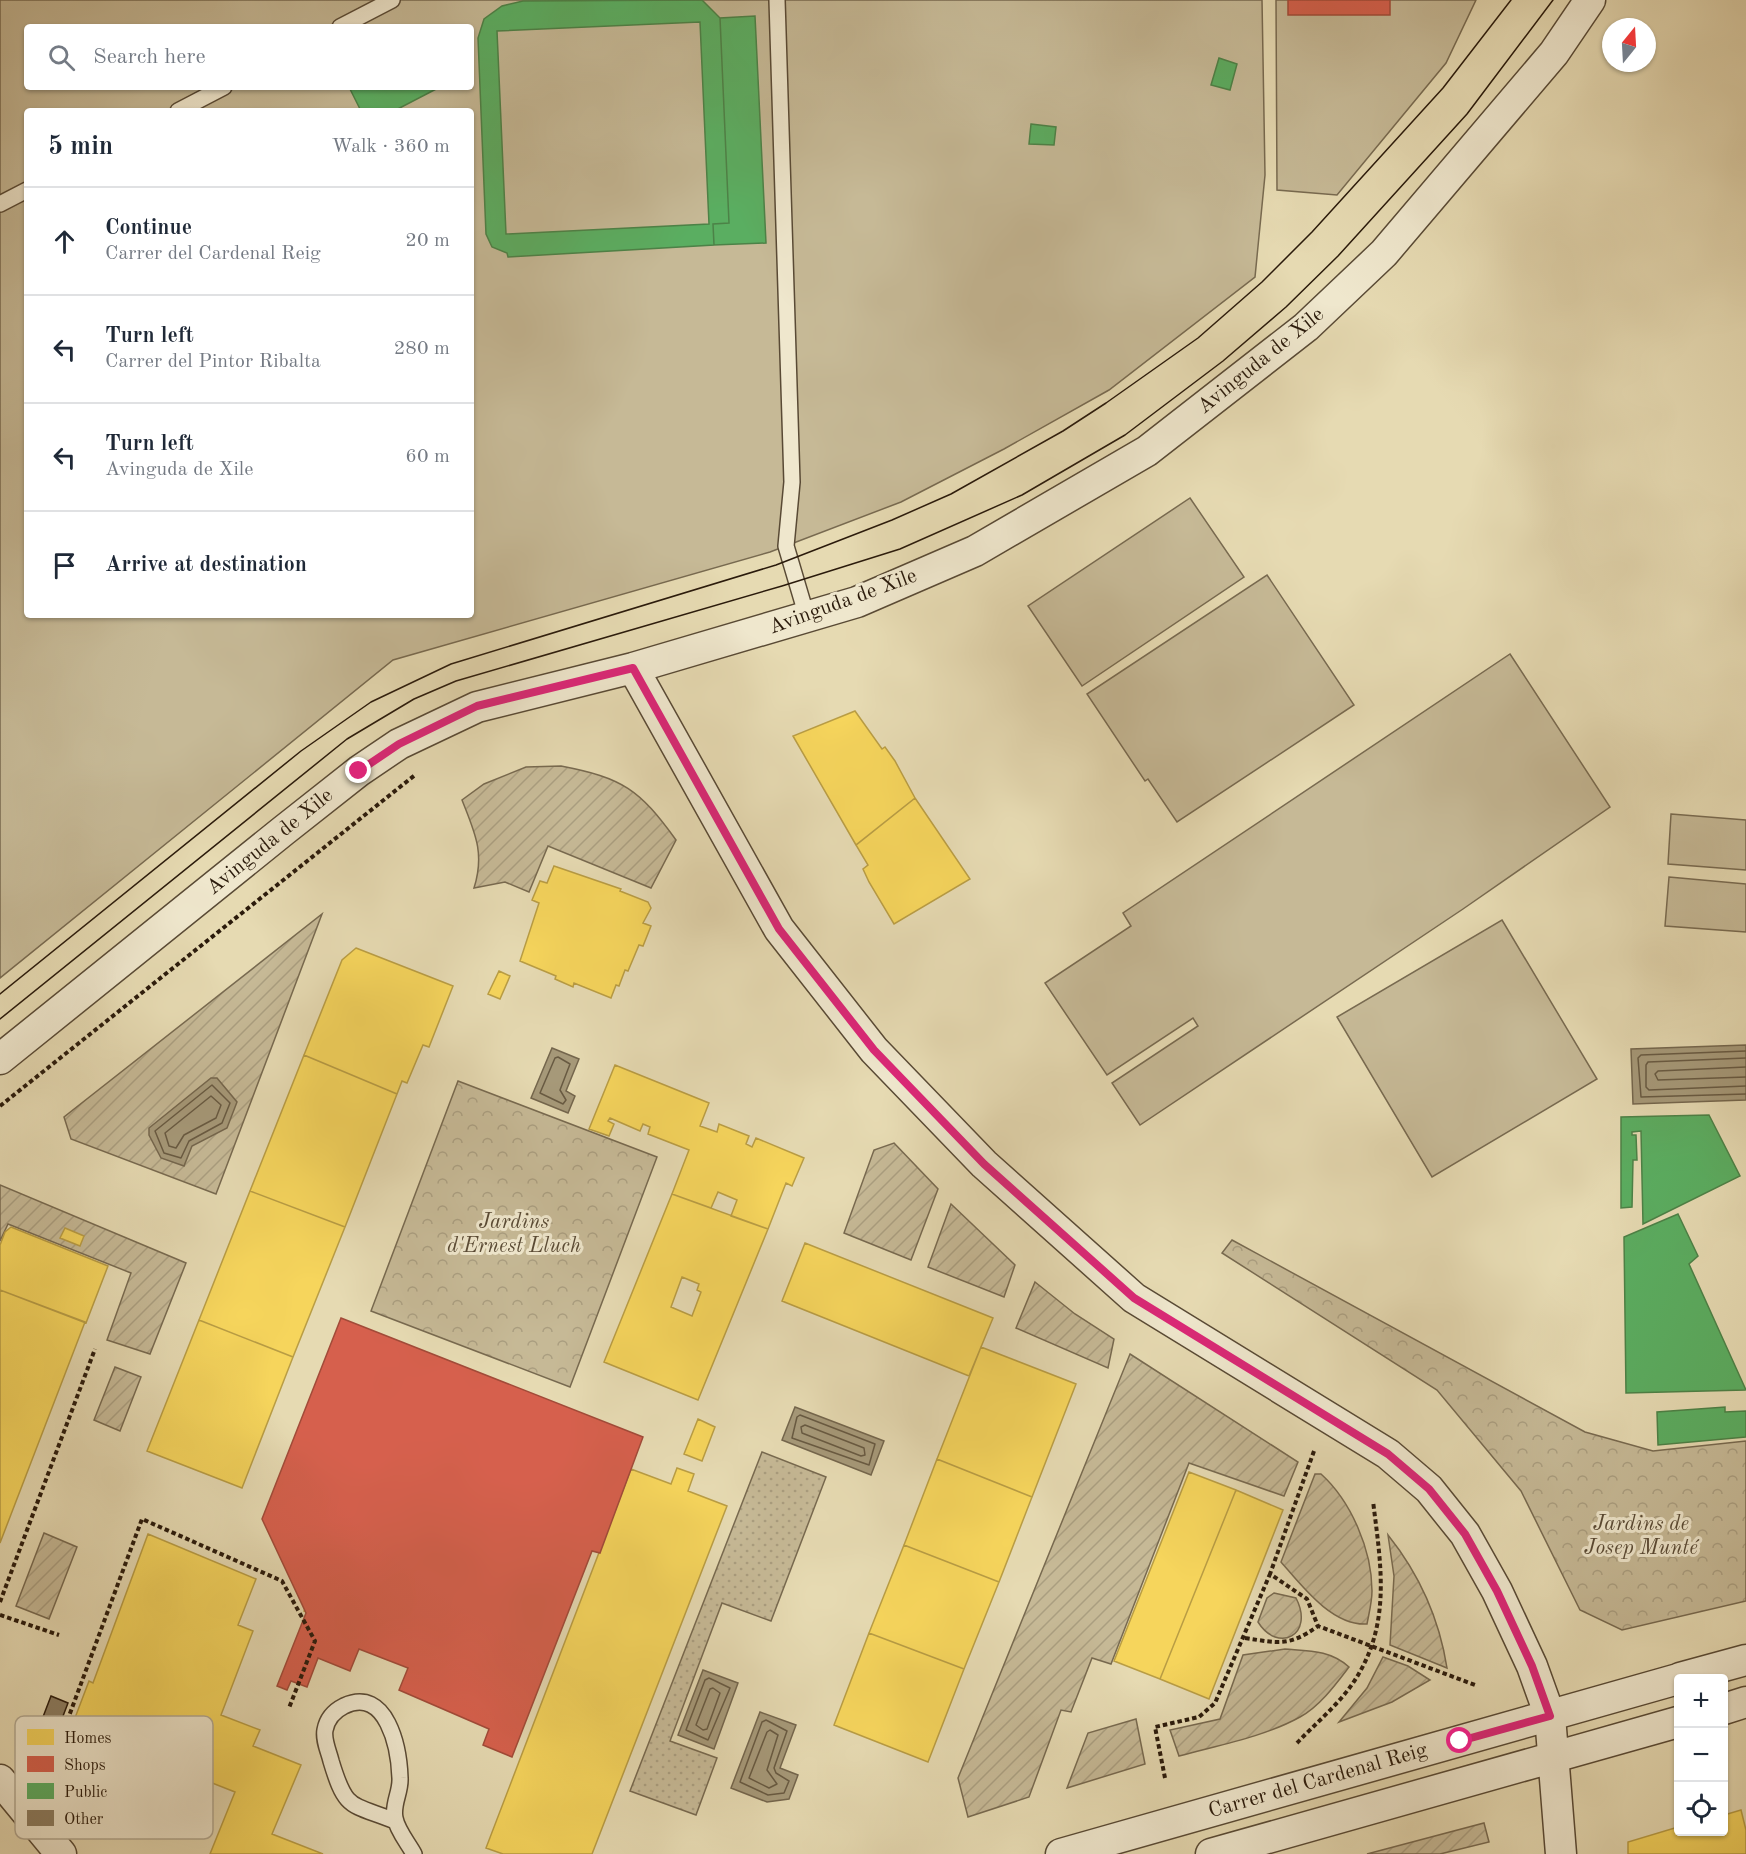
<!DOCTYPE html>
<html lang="en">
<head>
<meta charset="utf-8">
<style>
  :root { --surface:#fff; --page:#f2f2f3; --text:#1f2937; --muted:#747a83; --line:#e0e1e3 }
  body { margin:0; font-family:"Old Standard TT",serif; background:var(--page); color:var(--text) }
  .controls { position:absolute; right:18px; bottom:18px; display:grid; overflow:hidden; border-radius:6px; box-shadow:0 2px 4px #0004 }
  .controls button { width:54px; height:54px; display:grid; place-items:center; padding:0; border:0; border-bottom:2px solid var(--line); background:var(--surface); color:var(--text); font:30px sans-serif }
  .compass { position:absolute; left:1602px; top:18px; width:54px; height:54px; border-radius:50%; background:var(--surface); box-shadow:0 2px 4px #0004; rotate:18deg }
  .stop { position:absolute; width:18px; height:18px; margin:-14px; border:4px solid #db2777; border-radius:50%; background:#fff }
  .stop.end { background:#db2777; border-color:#fff; box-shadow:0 2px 6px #0008 }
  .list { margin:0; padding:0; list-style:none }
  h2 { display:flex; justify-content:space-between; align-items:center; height:78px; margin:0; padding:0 24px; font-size:26px }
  h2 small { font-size:20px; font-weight:400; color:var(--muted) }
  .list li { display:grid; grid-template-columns:39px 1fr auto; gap:18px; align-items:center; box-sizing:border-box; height:108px; padding:0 24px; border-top:2px solid var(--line) }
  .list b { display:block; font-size:22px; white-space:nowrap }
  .list p { margin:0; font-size:20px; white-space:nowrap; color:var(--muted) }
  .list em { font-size:20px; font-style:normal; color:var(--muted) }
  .icon { flex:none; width:33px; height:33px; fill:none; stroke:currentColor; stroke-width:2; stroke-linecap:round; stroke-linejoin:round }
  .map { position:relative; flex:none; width:1746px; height:1854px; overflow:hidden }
  .search { position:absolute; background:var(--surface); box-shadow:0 2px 4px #0004; left:24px; top:24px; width:450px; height:66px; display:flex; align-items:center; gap:15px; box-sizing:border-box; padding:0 21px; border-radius:6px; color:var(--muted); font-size:22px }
  .panel { position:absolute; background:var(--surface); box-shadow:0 2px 4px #0004; left:24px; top:108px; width:450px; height:510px; border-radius:6px }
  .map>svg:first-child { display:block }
  .grass { fill:url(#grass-dots); stroke:#786a50; stroke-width:1.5 }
  .park { fill:url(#park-crowns); stroke:#786a50; stroke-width:1.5 }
  .garden { fill:url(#garden-furrows); stroke:#786a50; stroke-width:1.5 }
  .pitch { fill:#c6b996; stroke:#786a50; stroke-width:1.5; fill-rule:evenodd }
  .water { fill:#a69979; stroke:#74664d; stroke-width:1.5 }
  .homes { fill:#f6d55c; stroke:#b99d44; stroke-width:1.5; fill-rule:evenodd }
  .shops { fill:#d6604d; stroke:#a24b39; stroke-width:1.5 }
  .public { fill:#5aae61; stroke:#4c8247; stroke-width:1.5; fill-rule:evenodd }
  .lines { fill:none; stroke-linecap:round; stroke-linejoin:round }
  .shore { stroke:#685a42; stroke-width:1.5 }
  .building { fill:#8c7e62; stroke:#2a1a0b; stroke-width:1.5 }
  .service-casing { stroke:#594a35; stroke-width:18 }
  .minor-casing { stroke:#594a35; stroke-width:33 }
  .path { stroke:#2a1a0b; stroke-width:4; stroke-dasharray:4.5 3; stroke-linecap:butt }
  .service { stroke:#efe7cd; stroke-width:15 }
  .minor { stroke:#efe7cd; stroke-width:30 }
  .tram { stroke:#2a1a0b; stroke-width:1.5 }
  .route { stroke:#db2777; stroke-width:8 }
  .labels { text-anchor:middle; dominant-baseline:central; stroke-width:6; stroke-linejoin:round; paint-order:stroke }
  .street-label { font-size:21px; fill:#2a1a0b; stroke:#efe7cd }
  .park-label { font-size:21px; font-style:italic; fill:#594a35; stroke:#efe7cd }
  .key { fill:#efe7cd; stroke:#b4aa93; stroke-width:1.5 }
  .key-label { font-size:16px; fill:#2a1a0b }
</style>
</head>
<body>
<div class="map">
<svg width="1746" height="1854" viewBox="0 0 1746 1854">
  <defs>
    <pattern id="grass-dots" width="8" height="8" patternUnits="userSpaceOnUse" patternTransform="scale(1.5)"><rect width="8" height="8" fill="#c6b996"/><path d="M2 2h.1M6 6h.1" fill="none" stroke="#aa9e80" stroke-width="1.8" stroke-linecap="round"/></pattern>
    <pattern id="park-crowns" width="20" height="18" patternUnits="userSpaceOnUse" patternTransform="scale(1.5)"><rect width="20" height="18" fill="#c6b996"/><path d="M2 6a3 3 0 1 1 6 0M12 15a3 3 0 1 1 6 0" fill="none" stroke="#aa9e80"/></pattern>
    <pattern id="garden-furrows" width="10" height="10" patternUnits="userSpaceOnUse" patternTransform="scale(1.5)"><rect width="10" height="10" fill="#c6b996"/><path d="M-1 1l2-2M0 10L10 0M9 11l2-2" fill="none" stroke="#aa9e80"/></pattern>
  </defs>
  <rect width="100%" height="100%" fill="#e6dab2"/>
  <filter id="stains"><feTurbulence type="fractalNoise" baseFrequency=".00333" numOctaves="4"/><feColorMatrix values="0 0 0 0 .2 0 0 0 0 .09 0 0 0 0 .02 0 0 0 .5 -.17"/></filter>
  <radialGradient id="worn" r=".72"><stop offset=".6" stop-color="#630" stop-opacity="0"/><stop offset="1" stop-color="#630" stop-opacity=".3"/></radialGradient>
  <path class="grass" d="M762,1452L826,1477L771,1621L722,1603L670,1741L717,1758L696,1815L630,1791Z"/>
  <path class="park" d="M458,1081L657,1157L570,1387L371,1311Z
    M1232,1240L1585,1432L1653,1451L1746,1441V1601L1622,1630L1580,1610L1521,1491L1437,1390L1222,1253Z"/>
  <path class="garden" d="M561,766C623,778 639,789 676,840L651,888L548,846L529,892L505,882L474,888C485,853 475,833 462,800L484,784L526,767Z
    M322,914L216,1194L71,1139L64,1117Z
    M894,1143L938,1189L911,1260L844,1233L874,1150Z
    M0,1185L186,1263L150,1354L107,1340L131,1273L8,1224L0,1241Z
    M951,1204L1015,1265L1004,1297L928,1267Z
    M1035,1282L1075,1314L1114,1339L1108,1368L1016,1328Z
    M1130,1354L1298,1462L1284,1496L1189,1463L1111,1664L1092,1658L1071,1712L1061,1710L1029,1797L968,1817L958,1778Z
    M115,1367L141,1377L120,1431L94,1420Z
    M1315,1474H1321C1351,1501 1372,1550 1372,1591C1372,1602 1369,1613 1367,1624C1332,1626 1302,1586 1281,1562Z
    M44,1533L77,1547L49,1619L16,1606Z
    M1388,1535C1420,1575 1439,1617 1447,1668L1390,1645L1394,1576Z
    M1274,1593L1296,1598C1315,1635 1278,1654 1258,1622L1267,1598Z
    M1285,1649C1309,1651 1330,1650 1349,1667C1336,1684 1320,1706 1300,1717C1264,1737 1219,1745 1179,1756L1170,1730L1220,1719L1243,1655Z
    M1383,1657L1408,1666L1430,1680L1392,1702L1339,1722L1367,1688Z
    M1136,1719L1145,1764L1067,1788L1088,1733Z
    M1484,1823L1489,1842L1440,1854H1367Z"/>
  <path class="pitch" d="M0,0H1262L1265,175L1255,277L1109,390L1004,449L901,502L770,552L393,660L0,978ZM27,27H471V87H27ZM27,111H471V615H27Z
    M1276,0H1476L1446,63L1337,195L1277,190Z
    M1190,498L1244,577L1082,686L1028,606Z
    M1267,575L1354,705L1177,822L1148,779L1145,781L1087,694Z
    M1510,654L1610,807L1463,909L1140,1125L1112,1083L1198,1026L1193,1018L1107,1075L1045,983L1131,926L1123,913Z
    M1671,814L1746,820V870L1668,864Z
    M1669,877L1746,884V932L1665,926Z
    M1502,920L1597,1079L1432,1177L1337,1017Z"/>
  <path class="water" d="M1746,1045V1100L1633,1104L1631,1049Z
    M552,1048L579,1059L566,1091L575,1096L568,1113L531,1098Z
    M211,1078H217L237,1102L227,1128L192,1146L184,1166L161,1158L149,1135V1128Z
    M795,1407L884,1441L871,1475L782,1440Z
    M703,1670L738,1683L714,1749L678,1735Z
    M760,1712L796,1725L780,1768L798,1775L789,1799L767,1802L731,1788Z"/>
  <path class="homes" d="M855,711L882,749L885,747L895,761L915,798L856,845L793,736Z
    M915,798L970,879L894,924L869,882L863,869L868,865L856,845Z
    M554,866L621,889L620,891L648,902L651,908L643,923L651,926L643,946L639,945L628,971L625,970L619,986L616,985L611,998L574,983L573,987L555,979L556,976L520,961L539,903L532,900L540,881L547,883Z
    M356,948L453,986L429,1047L423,1045L407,1083L402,1081L397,1094L304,1055L342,960Z
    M499,971L510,976L500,999L488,994Z
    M304,1055L397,1094L345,1227L250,1191Z
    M615,1065L709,1103L700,1126L717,1132L719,1124L749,1136L746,1144L752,1147L756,1138L804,1158L792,1186L786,1183L768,1229L731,1216L737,1200L718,1192L711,1208L672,1194L689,1150L648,1134L650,1127L643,1124L640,1131L610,1118L608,1121L614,1124L609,1136L589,1129Z
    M250,1191L345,1227L293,1357L199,1320Z
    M672,1194L768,1229L698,1400L604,1362ZM682,1277L699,1284L697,1290L701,1292L692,1316L671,1307Z
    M11,1227L108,1266L86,1323L0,1290V1245L5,1232Z
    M65,1228L84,1236L80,1246L60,1238Z
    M805,1243L993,1318L969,1376L782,1301Z
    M0,1290L85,1322L0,1543Z
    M199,1320L293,1357L242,1488L147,1451Z
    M981,1347L1076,1384L1032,1497L937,1459Z
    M698,1419L715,1427L702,1461L684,1454Z
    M937,1459L1032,1497L999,1582L904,1545Z
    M677,1468L694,1474L688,1491L727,1506L592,1854H503L486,1848L631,1469L671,1484Z
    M1189,1472L1236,1490L1160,1679L1114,1661Z
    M1236,1490L1283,1510L1209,1699L1160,1679Z
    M342,1512L394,1533L382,1563L373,1560L366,1578L393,1589L397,1578L418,1586L433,1548L511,1579L472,1677L304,1611ZM416,1592L463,1610L453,1632L407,1614Z
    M148,1534L256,1579L238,1625L253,1631L221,1715L260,1730L253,1746L301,1765L272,1834L323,1854H210L235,1792L126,1749L124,1752L70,1731L89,1681L93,1683Z
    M904,1545L999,1582L964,1669L869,1633Z
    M869,1633L964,1669L928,1762L834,1725Z
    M1741,1810L1746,1830V1854H1628V1842L1678,1827V1832H1724V1815Z"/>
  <path class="shops" d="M1288,0H1390V15H1288Z
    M341,1318L643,1437L600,1553L592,1551L512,1757L483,1745L489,1729L399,1690L408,1668L359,1649L350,1671L318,1658L307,1687L291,1681L287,1690L277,1686L306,1613L262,1519Z"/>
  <path class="public" d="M702,0L720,18L729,223L713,224L714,245L508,257L507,253L492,247L486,234L478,38L484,19L502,6L523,1ZM700,22L709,224L506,234L497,31Z
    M755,16L766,243L714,245L713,224L729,223L720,18Z
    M1219,58L1237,64L1230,90L1211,85Z
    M349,87H440L394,111H361Z
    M1031,124L1056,127L1054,145L1029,144Z
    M1709,1115L1740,1176L1643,1224L1641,1131L1632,1132V1135H1636L1637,1160H1633L1632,1207L1621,1208V1117Z
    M1678,1214L1698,1256L1689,1264L1746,1390L1626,1393L1624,1237Z
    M1725,1407V1412L1746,1411V1437L1658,1445L1657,1412Z"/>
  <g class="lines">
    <path class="shore" d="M1746,1051L1641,1055L1638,1058L1641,1097L1746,1094
      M558,1057L570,1064L560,1090L566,1100L563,1104L540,1093L555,1058Z
      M1746,1058L1648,1062L1646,1065V1087L1649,1090L1746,1086
      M1746,1067L1658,1071L1655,1074L1658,1080L1746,1077
      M212,1085L230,1103L222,1123L189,1141L181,1158L164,1153L155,1131Z
      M211,1096L221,1105L216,1118L184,1135L176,1148L169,1146L165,1133Z
      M800,1415L875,1444L869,1465L792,1438L797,1417Z
      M805,1425L864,1448L865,1455L861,1456L802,1433L801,1427Z
      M709,1678L730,1688L708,1740L686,1730L705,1680Z
      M713,1688L720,1693L707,1729L703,1730L696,1725L710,1689Z
      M766,1720L787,1731L774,1768L776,1773L789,1781L784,1793L768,1795L740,1782L762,1722Z
      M770,1730L778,1735L767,1770L777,1784L769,1788L749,1778L767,1732Z"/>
  </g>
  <path class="building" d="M51,1696L68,1703L55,1737L38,1730Z"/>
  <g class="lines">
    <g class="service-casing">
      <path id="service" d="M777,0L792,482L786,546L807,617
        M340,27L392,0
        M178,111L224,87
        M0,204L27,190
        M395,1821C350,1803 346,1811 331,1761C329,1752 323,1740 325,1730C327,1719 334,1711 344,1706C387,1686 399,1748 400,1778C401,1792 392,1804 395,1818C397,1830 408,1843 414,1854"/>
    </g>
    <g class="minor-casing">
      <path id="minor" d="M633,668L779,929L874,1050L984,1164L1134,1298L1388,1454L1429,1489L1465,1534L1497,1591L1532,1666L1550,1716L1561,1854
        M0,1059L283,831L359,771L399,744L477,707L633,668L857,602L975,551L1147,451L1306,327L1384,253L1554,53L1590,0
        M1680,1678L1746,1660
        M1724,1709L1746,1702
        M0,1780L61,1854
        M1061,1854L1678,1679
        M1211,1854L1678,1722"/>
    </g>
    <path class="path" d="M0,1106L415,775
      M1314,1451L1270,1574L1307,1599L1318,1626L1475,1685
      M0,1602L95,1349
      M0,1615L59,1635
      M1245,1638C1278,1643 1289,1647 1318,1626
      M1297,1743C1315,1724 1338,1705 1353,1683C1392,1625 1381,1566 1373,1501
      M49,1770L142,1519L282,1581L315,1641L289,1708
      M1165,1778L1155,1727L1199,1717L1215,1703L1270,1574"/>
    <use href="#service" class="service"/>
    <use href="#minor" class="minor"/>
    <path class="tram" d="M0,994L301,751L371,702L451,664L776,565L892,520L951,494L1063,431L1106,403L1198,338L1262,282L1312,232L1443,88L1511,0
      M0,1019L347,739L414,699L456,681L782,586L900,549L1022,495L1125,435L1223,361L1286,307L1338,256L1467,114L1553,0"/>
  </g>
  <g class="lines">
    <path class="route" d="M359,771L399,744L477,706L633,668L779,929L874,1050L984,1164L1134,1298L1388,1454L1429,1489L1465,1534L1497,1591L1532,1666L1550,1716L1460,1741"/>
  </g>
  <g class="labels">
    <g class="street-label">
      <text transform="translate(1261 361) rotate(-39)">Avinguda de Xile</text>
      <text transform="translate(843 602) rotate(-20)">Avinguda de Xile</text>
      <text transform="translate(270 842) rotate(-39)">Avinguda de Xile</text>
      <text transform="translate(1318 1781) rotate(-16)">Carrer del Cardenal Reig</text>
    </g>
    <g class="park-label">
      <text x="514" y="1222">Jardins<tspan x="514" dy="24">d'Ernest Lluch</tspan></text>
      <text x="1641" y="1524">Jardins de<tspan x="1641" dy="24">Josep Munté</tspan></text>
    </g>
  </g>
  <rect x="15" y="1716" width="198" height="123" rx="9" class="key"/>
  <rect x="27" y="1729" width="27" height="16" fill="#f6d55c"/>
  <rect x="27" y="1756" width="27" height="16" fill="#d6604d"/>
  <rect x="27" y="1783" width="27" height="16" fill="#5aae61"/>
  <rect x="27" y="1810" width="27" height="16" fill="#8c7e62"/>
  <g class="key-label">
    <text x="64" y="1743">Homes</text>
    <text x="64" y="1770">Shops</text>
    <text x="64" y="1797">Public</text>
    <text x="64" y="1824">Other</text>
  </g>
  <rect width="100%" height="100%" filter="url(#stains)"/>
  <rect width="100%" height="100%" fill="url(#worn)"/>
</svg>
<div class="controls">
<button>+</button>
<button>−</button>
<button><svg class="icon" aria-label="locate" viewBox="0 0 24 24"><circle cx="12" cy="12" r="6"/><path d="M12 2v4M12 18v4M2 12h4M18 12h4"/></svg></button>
</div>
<svg class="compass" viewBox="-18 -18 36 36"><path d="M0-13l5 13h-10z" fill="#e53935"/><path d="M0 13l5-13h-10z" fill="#747a83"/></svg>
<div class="stop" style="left:1460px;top:1741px"></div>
<div class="stop end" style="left:359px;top:771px"></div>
<div class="search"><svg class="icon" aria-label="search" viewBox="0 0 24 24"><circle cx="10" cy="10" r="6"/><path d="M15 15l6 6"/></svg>Search here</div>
<section class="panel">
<h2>5 min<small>Walk · 360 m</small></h2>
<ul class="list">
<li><svg class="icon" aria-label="ahead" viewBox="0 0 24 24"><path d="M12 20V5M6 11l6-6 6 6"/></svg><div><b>Continue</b><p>Carrer del Cardenal Reig</p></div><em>20 m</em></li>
<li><svg class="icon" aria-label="left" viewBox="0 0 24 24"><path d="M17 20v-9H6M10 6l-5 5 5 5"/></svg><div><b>Turn left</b><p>Carrer del Pintor Ribalta</p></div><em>280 m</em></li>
<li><svg class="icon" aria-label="left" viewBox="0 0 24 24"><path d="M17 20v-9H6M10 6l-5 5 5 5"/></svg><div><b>Turn left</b><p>Avinguda de Xile</p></div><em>60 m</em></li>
<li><svg class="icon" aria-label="arrive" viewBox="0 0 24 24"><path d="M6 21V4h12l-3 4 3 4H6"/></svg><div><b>Arrive at destination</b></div></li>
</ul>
</section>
</div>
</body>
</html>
